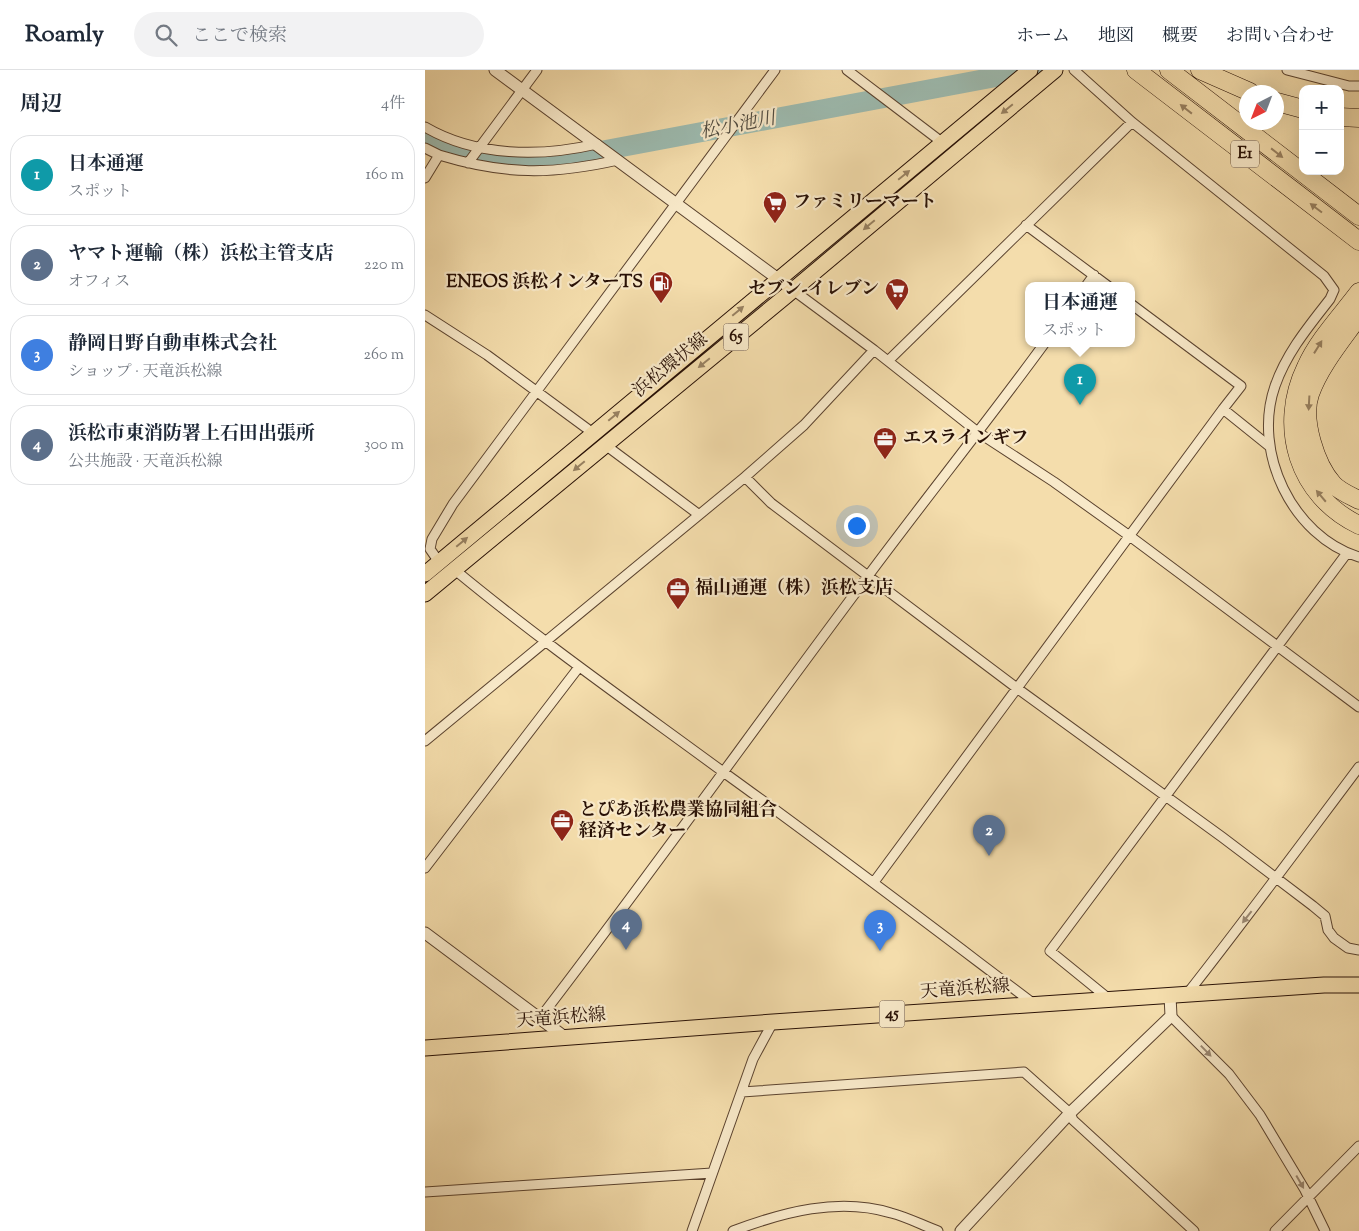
<!DOCTYPE html>
<html lang="ja">
<head>
<meta charset="utf-8">
<style>
  :root { --surface:#fff; --page:#f2f2f3; --text:#1f2937; --muted:#747a83; --line:#e0e1e3; --accent:#d93025 }
  body { margin:0; font-family:"Sorts Mill Goudy","Noto Serif JP",serif; background:var(--page); color:var(--text) }
  .controls { position:absolute; right:15px; top:15px; display:grid; overflow:hidden; border-radius:10px; box-shadow:0 5px 20px #0002 }
  .controls button { width:45px; height:45px; display:grid; place-items:center; padding:0; border:0; border-bottom:1px solid var(--line); background:var(--surface); color:var(--text); font:25px sans-serif }
  .compass { position:absolute; left:814px; top:15px; width:45px; height:45px; border-radius:50%; background:var(--surface); box-shadow:0 5px 20px #0002; rotate:222deg }
  .you { position:absolute; left:431px; top:455px; width:18px; height:18px; margin:-12px; border:4px solid #fff; border-radius:50%; background:#1a73e8; box-shadow:0 0 0 8px #1a73e833 }
  .badge { display:grid; place-items:center; width:32px; height:32px; border-radius:50%; background:var(--accent); color:#fff; font-size:16px; font-weight:700 }
  .pin { position:absolute; translate:-50% -41px; filter:drop-shadow(0 1px 2px #0008) }
  .pin::after { content:''; position:absolute; top:26px; width:18px; height:15px; background:inherit; clip-path:polygon(0 0,100% 0,50% 100%) }
  .popup { position:absolute; left:600px; top:212px; width:110px; height:65px; box-sizing:border-box; display:grid; place-content:center; border-radius:10px; background:var(--surface); filter:drop-shadow(0 1px 4px #0005); font-size:16px; white-space:nowrap; color:var(--muted) }
  .popup b { font-size:19px; color:var(--text) }
  .popup::after { content:''; position:absolute; left:50%; top:100%; margin-left:-10px; border:10px solid transparent; border-top-color:var(--surface) }
  .list { margin:0; padding:0; list-style:none }
  h2 { display:flex; justify-content:space-between; align-items:center; height:65px; margin:0; padding:0 20px; font-size:21px }
  h2 small { font-size:16px; font-weight:400; color:var(--muted) }
  .list li { display:grid; grid-template-columns:32px 1fr auto; gap:15px; align-items:center; box-sizing:border-box; height:80px; margin:0 10px 10px; padding:0 10px; border:1px solid var(--line); border-radius:20px }
  .list b { display:block; font-size:19px; white-space:nowrap }
  .list p { margin:0; font-size:16px; white-space:nowrap; color:var(--muted) }
  .list em { font-size:16px; font-style:normal; color:var(--muted) }
  .icon { flex:none; width:28px; height:28px; fill:none; stroke:currentColor; stroke-width:2; stroke-linecap:round; stroke-linejoin:round }
  .map { position:relative; flex:none; width:934px; height:1161px; overflow:hidden }
  header { display:flex; align-items:center; gap:30px; box-sizing:border-box; height:70px; padding:0 25px; background:var(--surface); border-bottom:1px solid var(--line) }
  header strong { font-size:24px }
  nav { display:flex; gap:28px; margin-inline-start:auto; font-size:18px }
  .search { width:350px; height:45px; background:var(--page); display:flex; align-items:center; gap:12px; box-sizing:border-box; padding:0 18px; border-radius:28px; color:var(--muted); font-size:19px }
  main { display:flex }
  aside { flex:1; background:var(--surface) }
  .map>svg:first-child { display:block }
  .lines { fill:none; stroke-linecap:round; stroke-linejoin:round }
  .river { stroke:#9dbbb0; stroke-width:20 }
  .minor-casing { stroke:#5b432f; stroke-width:11 }
  .tertiary-casing { stroke:#5b432f; stroke-width:13 }
  .primary-casing { stroke:#281005; stroke-width:17 }
  .motorway-casing { stroke:#281005; stroke-width:19 }
  .minor { stroke:#f8e9c9; stroke-width:9 }
  .tertiary { stroke:#f8e9c9; stroke-width:11 }
  .primary { stroke:#f4ddac; stroke-width:15 }
  .motorway { stroke:#f4ddac; stroke-width:18 }
  .oneway { fill:#988161 }
  .oneway2 { fill:#9a8771 }
  .labels { text-anchor:middle; dominant-baseline:central; stroke-width:4.5; stroke-linejoin:round; paint-order:stroke }
  .shield { fill:#f8e9c9; stroke:#665140; stroke-width:1 }
  .shield-label { font-size:16px; font-weight:bold; fill:#281005 }
  .poi-label { font-size:18px; font-weight:bold; fill:#281005; stroke:#f8e9c9; text-anchor:start }
  .street-label { font-size:18px; fill:#281005; stroke:#f8e9c9 }
  .water-label { font-size:19px; font-style:italic; fill:#514c41; stroke:#f8e9c9 }
</style>
</head>
<body>
<header>
<strong>Roamly</strong>
<div class="search"><svg class="icon" aria-label="search" viewBox="0 0 24 24"><circle cx="10" cy="10" r="6"/><path d="M15 15l6 6"/></svg>ここで検索</div>
<nav><a>ホーム</a><a>地図</a><a>概要</a><a>お問い合わせ</a></nav>
</header>
<main>
<aside>
<h2>周辺<small>4件</small></h2>
<ul class="list">
<li><span class="badge" style="background:#0f9aa8">1</span><div><b>日本通運</b><p>スポット</p></div><em>160 m</em></li>
<li><span class="badge" style="background:#5c6f8a">2</span><div><b>ヤマト運輸（株）浜松主管支店</b><p>オフィス</p></div><em>220 m</em></li>
<li><span class="badge" style="background:#3f7fe0">3</span><div><b>静岡日野自動車株式会社</b><p>ショップ · 天竜浜松線</p></div><em>260 m</em></li>
<li><span class="badge" style="background:#5c6f8a">4</span><div><b>浜松市東消防署上石田出張所</b><p>公共施設 · 天竜浜松線</p></div><em>300 m</em></li>
</ul>
</aside>
<div class="map">
<svg width="934" height="1161" viewBox="0 0 934 1161">
  <rect width="100%" height="100%" fill="#f4ddac"/>
  <filter id="stains"><feTurbulence type="fractalNoise" baseFrequency=".004" numOctaves="4"/><feColorMatrix values="0 0 0 0 .2 0 0 0 0 .09 0 0 0 0 .02 0 0 0 .5 -.17"/></filter>
  <radialGradient id="worn" r=".72"><stop offset=".6" stop-color="#630" stop-opacity="0"/><stop offset="1" stop-color="#630" stop-opacity=".3"/></radialGradient>
  <g class="lines">
    <path class="river" d="M0,65C40,84 78,90 122,91L571,7L628,0"/>
    <g class="minor-casing">
      <path id="minor" d="M422,0L518,73
        M649,0L707,52L899,206L909,220L905,229C884,256 862,282 850,316C827,382 867,466 934,487
        M862,0L924,16H934
        M0,57C51,87 116,87 172,74
        M0,78L14,85
        M43,93L112,0
        M0,108L14,85C80,105 127,105 193,90
        M601,155L683,216
        M661,216L669,205
        M706,234L816,316L798,339
        M0,245L62,285L168,363
        M449,280L554,363L629,412L706,467L934,637
        M463,291L707,52
        M179,374L273,444
        M320,407L346,433L593,619L797,767L888,836L900,846L903,860L909,868L923,878L934,880
        M14,492L5,479L7,469L28,434L350,0
        M30,500C117,572 210,637 301,704C405,779 507,857 609,934
        M0,671L320,407L379,355L449,280L368,220
        M0,798L154,597
        M449,812L798,339L844,376
        M762,924C821,849 877,773 934,697
        M684,929L625,881L922,483
        M746,946L804,1004L835,1045L880,1120L900,1161
        M115,948C227,802 333,653 443,506C501,428 562,352 619,274
        M317,1022L599,1002L645,1043L648,1050L769,1161
        M0,1122L287,1103
        M267,1161L328,989L348,952
        M308,1161C358,1142 414,1127 466,1143C482,1147 497,1155 513,1161
        M850,1161L934,1076"/>
    </g>
    <g class="tertiary-casing">
      <path id="tertiary" d="M70,0L368,220
        M0,863L141,968
        M536,1161L645,1043L746,946L745,926"/>
    </g>
    <g class="primary-casing">
      <path id="primary" d="M0,504L605,0
        M0,524L361,226L630,0
        M0,978L348,952L899,915H934"/>
    </g>
    <g class="motorway-casing">
      <path id="motorway" d="M711,0L934,171
        M744,0L934,146
        M775,0L825,22
        M852,32L878,39
        M915,47L934,48
        M934,222C916,246 893,270 881,297C852,357 873,426 934,455
        M934,246C917,270 895,296 885,324C876,350 891,395 908,414C914,421 926,426 934,430"/>
    </g>
    <use href="#minor" class="minor"/>
    <use href="#tertiary" class="tertiary"/>
    <use href="#primary" class="primary"/>
    <use href="#motorway" class="motorway"/>
  </g>
  <defs><path id="oneway-solid" d="M-6-.8H1V-3.2L6.5 0L1 3.2V.8H-6Z" transform="scale(1.25)"/></defs>
  <g class="oneway">
    <use href="#oneway-solid" transform="translate(582 39) rotate(141)"/>
    <use href="#oneway-solid" transform="translate(761 39) rotate(-142)"/>
    <use href="#oneway-solid" transform="translate(852 83) rotate(38)"/>
    <use href="#oneway-solid" transform="translate(479 105) rotate(-39)"/>
    <use href="#oneway-solid" transform="translate(891 138) rotate(-143)"/>
    <use href="#oneway-solid" transform="translate(444 155) rotate(140)"/>
    <use href="#oneway-solid" transform="translate(313 241) rotate(-40)"/>
    <use href="#oneway-solid" transform="translate(893 277) rotate(-58)"/>
    <use href="#oneway-solid" transform="translate(279 293) rotate(141)"/>
    <use href="#oneway-solid" transform="translate(884 333) rotate(93)"/>
    <use href="#oneway-solid" transform="translate(189 346) rotate(-40)"/>
    <use href="#oneway-solid" transform="translate(154 396) rotate(140)"/>
    <use href="#oneway-solid" transform="translate(896 426) rotate(-130)"/>
    <use href="#oneway-solid" transform="translate(37 472) rotate(-40)"/>
  </g>
  <g class="oneway2">
    <use href="#oneway-solid" transform="translate(822 847) rotate(128)"/>
    <use href="#oneway-solid" transform="translate(781 981) rotate(46)"/>
    <use href="#oneway-solid" transform="translate(875 1112) rotate(60)"/>
  </g>
  <defs>
    <g id="supermarket-pin" transform="scale(1.25)"><path d="M0 17L-7.5 6A9.5 9.5 0 1 1 7.5 6Z" fill="#8f2418" stroke="#f8e9c9"/><path d="M-6-5.5h2.5l.6 2H6L4.5 2H-2.5L-4.4-4H-6ZM-1.5 3.2a1.3 1.3 0 1 0 .1 0ZM3 3.2a1.3 1.3 0 1 0 .1 0Z" fill="#fff"/></g>
    <g id="fuel-pin" transform="scale(1.25)"><path d="M0 17L-7.5 6A9.5 9.5 0 1 1 7.5 6Z" fill="#8f2418" stroke="#f8e9c9"/><path d="M-5.5-6h7V0h2V4h1.3V-2.5L3-4.5l.8-.8L6-3V5H2.5V1h-1V6h-7ZM-4.2-4.7v3.2H.2V-4.7Z" fill="#fff"/></g>
    <g id="office-pin" transform="scale(1.25)"><path d="M0 17L-7.5 6A9.5 9.5 0 1 1 7.5 6Z" fill="#8f2418" stroke="#f8e9c9"/><path d="M-6-3h4V-5.5h4V-3h4V5H-6ZM-1-4.5V-3h2v-1.5ZM-6 0V1H6V0Z" fill="#fff"/></g>
  </defs>
  <g fill-rule="evenodd">
    <use href="#supermarket-pin" x="350" y="133"/>
    <use href="#fuel-pin" x="236" y="213"/>
    <use href="#supermarket-pin" x="472" y="220"/>
    <use href="#office-pin" x="460" y="369"/>
    <use href="#office-pin" x="253" y="519"/>
    <use href="#office-pin" x="137" y="751"/>
  </g>
  <g class="labels">
    <g class="shield">
      <rect x="806" y="70.5" width="28" height="27" rx="4"/>
      <rect x="298.5" y="253.5" width="25" height="27" rx="4"/>
      <rect x="454.5" y="930.5" width="25" height="27" rx="4"/>
    </g>
    <g class="shield-label">
      <text x="820" y="84">E1</text>
      <text x="311" y="267">65</text>
      <text x="467" y="944">45</text>
    </g>
    <g class="poi-label">
      <text x="368" y="133">ファミリーマート</text>
      <text x="218" y="213" text-anchor="end">ENEOS 浜松インターTS</text>
      <text x="454" y="220" text-anchor="end">セブン-イレブン</text>
      <text x="478" y="369">エスラインギフ</text>
      <text x="270" y="519">福山通運（株）浜松支店</text>
      <text x="154" y="741">とぴあ浜松農業協同組合<tspan x="154" dy="21">経済センター</tspan></text>
    </g>
    <g class="street-label">
      <text transform="translate(246 296) rotate(-39)">浜松環状線</text>
      <text transform="translate(540 920) rotate(-4)">天竜浜松線</text>
      <text transform="translate(136 949) rotate(-4)">天竜浜松線</text>
    </g>
    <g class="water-label">
      <text transform="translate(313 56) rotate(-11)">松小池川</text>
    </g>
  </g>
  <rect width="100%" height="100%" filter="url(#stains)"/>
  <rect width="100%" height="100%" fill="url(#worn)"/>
</svg>
<div class="controls">
<button>+</button>
<button>−</button>
</div>
<svg class="compass" viewBox="-18 -18 36 36"><path d="M0-13l5 13h-10z" fill="#e53935"/><path d="M0 13l5-13h-10z" fill="#747a83"/></svg>
<div class="you"></div>
<div class="pin badge" style="left:655px;top:335px;background:#0f9aa8">1</div>
<div class="popup"><b>日本通運</b>スポット</div>
<div class="pin badge" style="left:564px;top:786px;background:#5c6f8a">2</div>
<div class="pin badge" style="left:455px;top:881px;background:#3f7fe0">3</div>
<div class="pin badge" style="left:201px;top:880px;background:#5c6f8a">4</div>
</div>
</main>
</body>
</html>
